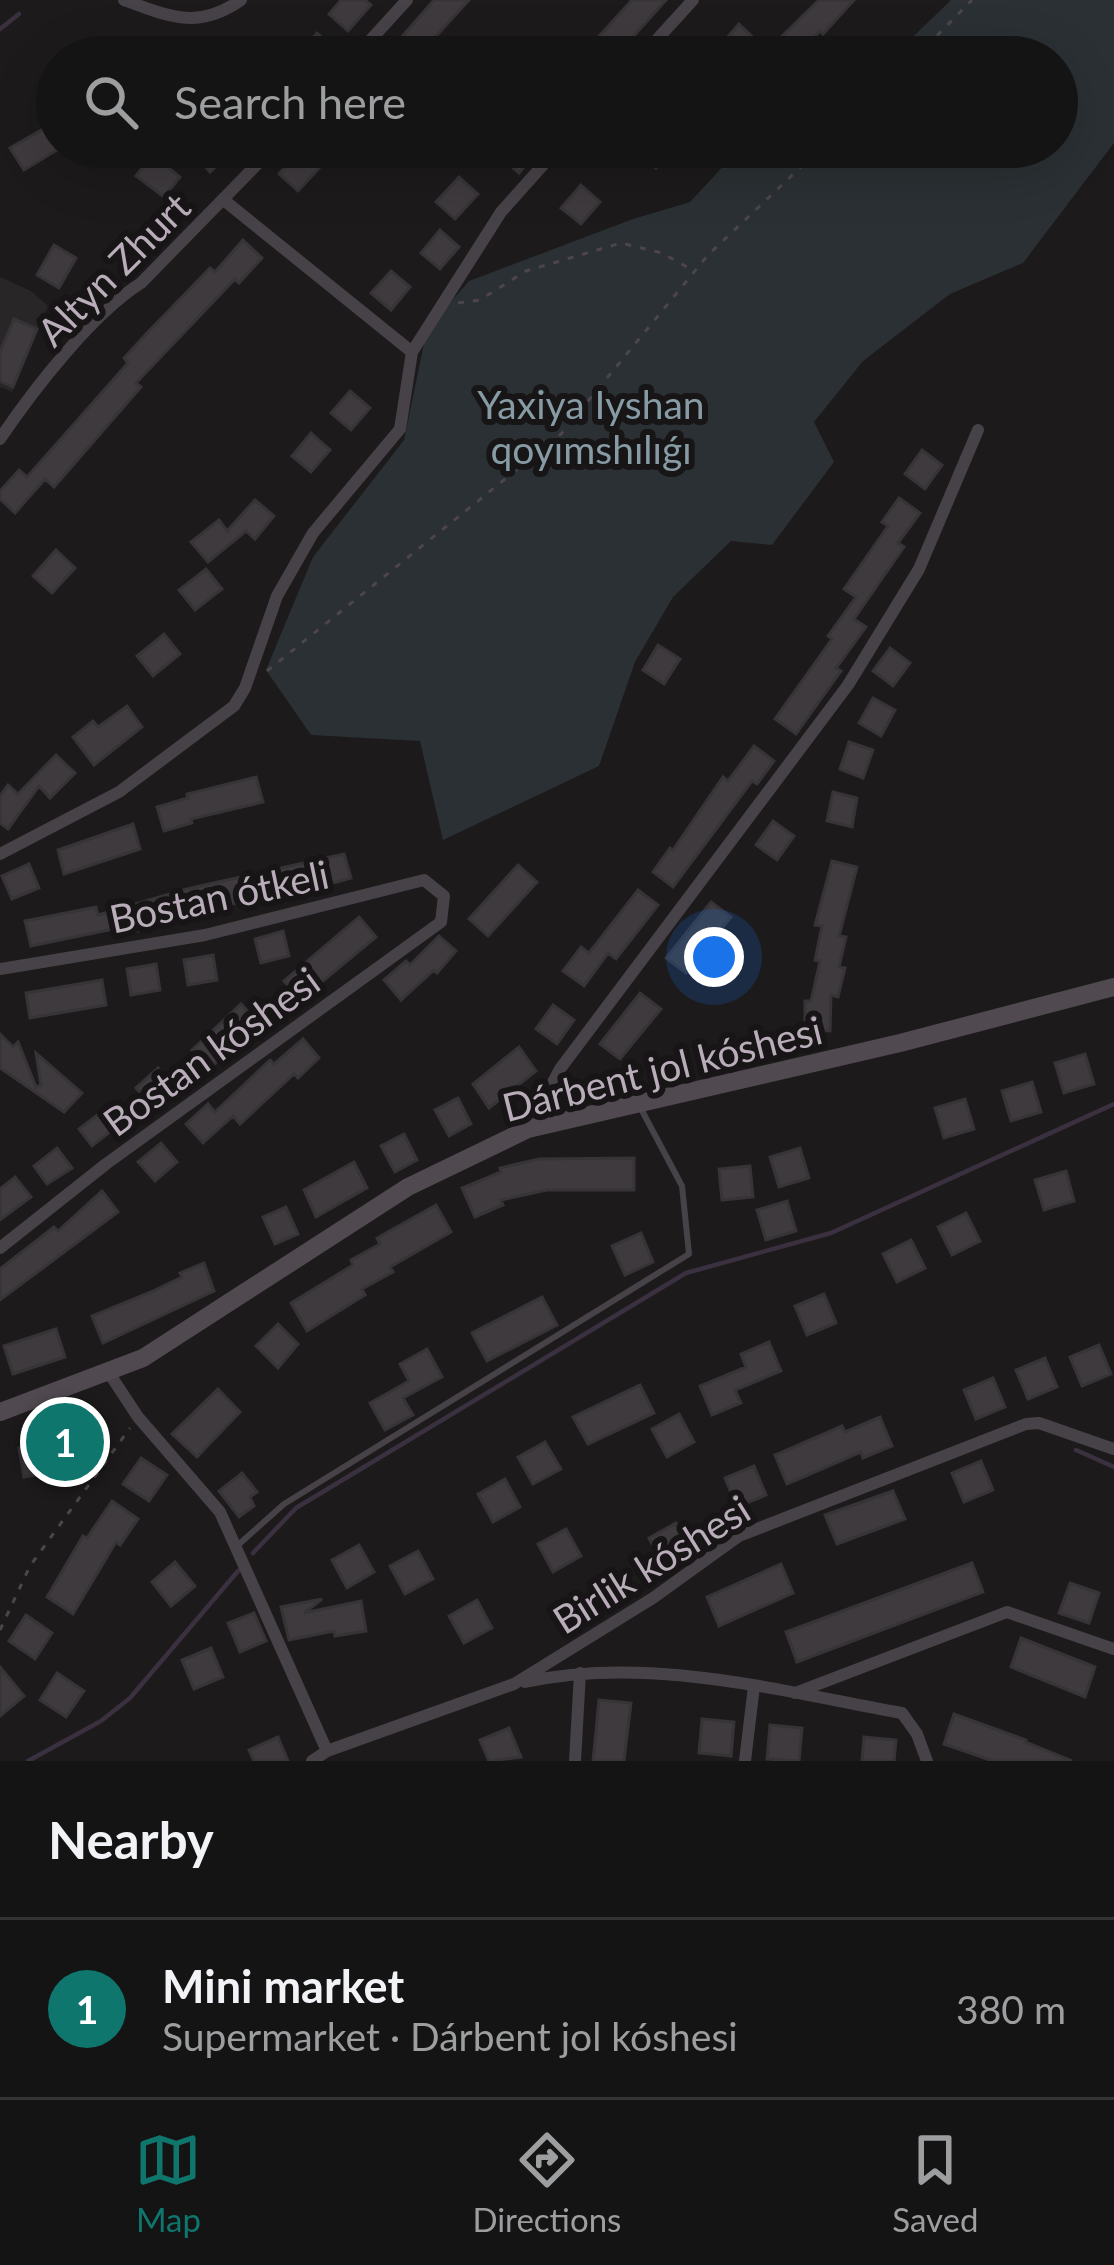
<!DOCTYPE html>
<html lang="en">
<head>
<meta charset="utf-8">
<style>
  :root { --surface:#151414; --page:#222122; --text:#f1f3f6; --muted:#9d9ea0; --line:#343334; --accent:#0f766e }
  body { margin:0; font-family:Lato,sans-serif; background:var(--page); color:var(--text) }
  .you { position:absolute; left:714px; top:957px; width:42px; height:42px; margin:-30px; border:9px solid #fff; border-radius:50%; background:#1a73e8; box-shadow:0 0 0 18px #1a73e833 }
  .badge { display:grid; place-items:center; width:78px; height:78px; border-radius:50%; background:var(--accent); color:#fff; font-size:39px; font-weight:700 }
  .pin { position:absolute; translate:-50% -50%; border:6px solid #fff; box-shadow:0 3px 12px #0006 }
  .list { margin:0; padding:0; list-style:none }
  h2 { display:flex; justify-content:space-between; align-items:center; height:156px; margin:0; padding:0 48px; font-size:51px }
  h2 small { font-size:39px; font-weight:400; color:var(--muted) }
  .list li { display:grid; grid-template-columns:78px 1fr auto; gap:36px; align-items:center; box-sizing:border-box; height:180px; padding:0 48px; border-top:3px solid var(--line) }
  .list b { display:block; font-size:45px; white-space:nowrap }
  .list p { margin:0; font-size:39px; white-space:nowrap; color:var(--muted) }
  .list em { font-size:39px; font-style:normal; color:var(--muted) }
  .icon { flex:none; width:66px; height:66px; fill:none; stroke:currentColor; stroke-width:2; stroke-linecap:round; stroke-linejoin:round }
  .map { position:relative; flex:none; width:1114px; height:1761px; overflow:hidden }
  .search { position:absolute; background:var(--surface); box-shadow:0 12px 48px #0002; left:36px; right:36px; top:36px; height:132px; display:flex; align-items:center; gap:30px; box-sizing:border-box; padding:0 42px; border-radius:66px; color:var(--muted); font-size:45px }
  .sheet { height:336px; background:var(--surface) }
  nav { display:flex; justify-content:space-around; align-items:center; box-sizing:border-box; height:168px; border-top:3px solid var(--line); background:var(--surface); font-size:33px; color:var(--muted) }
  nav a { display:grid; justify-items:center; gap:6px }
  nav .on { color:var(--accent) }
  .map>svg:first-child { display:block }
  .built { fill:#292628 }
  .green { fill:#2a3033 }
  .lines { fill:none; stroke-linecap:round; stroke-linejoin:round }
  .stream { stroke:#3a303f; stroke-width:4.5 }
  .building { fill:#3e3a3d; stroke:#373437; stroke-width:3 }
  .path { stroke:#4c454c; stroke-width:3; stroke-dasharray:6 9; stroke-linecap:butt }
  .service { stroke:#474247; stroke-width:6 }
  .minor { stroke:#474247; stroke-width:12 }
  .secondary { stroke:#504950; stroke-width:18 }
  .labels { text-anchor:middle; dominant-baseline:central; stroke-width:12; stroke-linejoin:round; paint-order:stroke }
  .street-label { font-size:39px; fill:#b9adba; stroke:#171516 }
  .park-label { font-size:39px; fill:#869ba4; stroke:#171516 }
</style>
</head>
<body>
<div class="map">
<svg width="1114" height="1761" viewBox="0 0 1114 1761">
  <rect width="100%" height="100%" fill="#1c1a1b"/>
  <path class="built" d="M0,277L31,291L48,306L12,392L0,387Z"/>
  <path class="green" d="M951,0H1114V143L1023,263L950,294L863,361L814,422L834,462L772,545L731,541L673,597L635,662L599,766L443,840L420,741L311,735L266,670L313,557L404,440L427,329L469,281L633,219L690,202L741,147H1057V57H892Z"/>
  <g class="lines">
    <path class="stream" d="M0,29L19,14
      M1076,1450L1114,1467
      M253,1553L296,1508L686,1273L831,1233L1114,1104
      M28,1761L101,1721L130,1698L238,1571"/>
  </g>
  <path class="building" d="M341,0H365L371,5L348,31L329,14Z
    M434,0H469L417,57L399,40Z
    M632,0H666L615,57H580Z
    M819,0H854L823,34L820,31L797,57H790L775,43Z
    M739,24L758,42L744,57H724L716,50Z
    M317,33L336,50L330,57H295Z
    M57,121V150L24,170L10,148Z
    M189,147H237L210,172Z
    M507,147H540L519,173L499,156Z
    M632,147H675L656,168Z
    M302,148L321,166L298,191L279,174Z
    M152,155L180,177L164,197L136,176Z
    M459,177L478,194L455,219L436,202Z
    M581,185L600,202L581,224L561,208Z
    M440,230L459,247L440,269L421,253Z
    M243,240L262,258L239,283L235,279L136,383L141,387L54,487L45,479L15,513L0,499V491L19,470L27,477L128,363L124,358L147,333L210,268L215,272Z
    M54,245L76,258L59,288L37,275Z
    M391,271L410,287L391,310L371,293Z
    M14,319L37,329L13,387L0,381V352Z
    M350,391L370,408L351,430L331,413Z
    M311,433L330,450L311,472L292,456Z
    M922,450L942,465L925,489L905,474Z
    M899,498L920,513L898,543L904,547L854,619L866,627L836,668L841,671L796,734L775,719L832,639L828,636L856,597L844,589L888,526L882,522Z
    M255,500L274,516L255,539L246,531L208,562L191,542L219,520L227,531Z
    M56,550L75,568L52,593L33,576Z
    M206,569L222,589L195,610L179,590Z
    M164,634L180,654L153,676L137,656Z
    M658,645L680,659L664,684L643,670Z
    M890,648L910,663L893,686L873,671Z
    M873,698L895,710L881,736L859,723Z
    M127,706L142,727L94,765L73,737L93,721L98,727Z
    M849,742L873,750L863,778L840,769Z
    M754,746L774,761L757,784L752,781L673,887L653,872L670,848L673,850L723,777L728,781Z
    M56,755L75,773L50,798L39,786L8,829L0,823V796L8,785L18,794Z
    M256,777L263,802L191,819L192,823L164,831L157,807L188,798L187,794Z
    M833,792L857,798L852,827L827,821Z
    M773,821L794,836L777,860L756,845Z
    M133,824L140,849L64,874L58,850Z
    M344,854L351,878L292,895L291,892L212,908L120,936L118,928L31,946L25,921L96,907L98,915L187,889Z
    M832,861L857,867L839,936L846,937L839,967L845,968L838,997L831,995L830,1031L805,1030V1001H811L820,961L815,960L822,926L815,925Z
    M29,864L39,888L12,899L2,876Z
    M518,865L537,882L488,936L469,919Z
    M638,890L658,905L616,959L608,953L584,986L563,971L581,947L589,953Z
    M711,902L731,917L686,973L666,958Z
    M359,917L376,937L300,1000L284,981Z
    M283,931L289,956L261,963L255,939Z
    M439,936L456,951L437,973L434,970L401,1000L384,980L406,961L410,965Z
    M213,955L217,980L188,985L184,960Z
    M156,964L160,990L131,995L127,969Z
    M102,980L106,1005L30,1018L26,993Z
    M640,993L661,1009L620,1059L600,1044Z
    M241,1004L258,1023L209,1069L192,1050Z
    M553,1005L574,1020L557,1044L536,1029Z
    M0,1034L13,1047L18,1042L36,1087L41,1085L36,1053L82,1093L64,1112L0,1068Z
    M303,1039L319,1058L298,1078L294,1074L240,1124L233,1116L203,1143L186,1124L208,1104L215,1112L270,1060L274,1064Z
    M519,1047L536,1071L489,1108L473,1084Z
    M1085,1054L1094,1084L1064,1093L1055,1063Z
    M158,1068L174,1088L152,1107L136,1088Z
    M1032,1082L1041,1112L1011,1121L1002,1091Z
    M458,1098L471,1124L449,1136L435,1110Z
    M965,1099L974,1129L944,1138L935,1108Z
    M112,1104L124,1121L92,1146L79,1129Z
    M404,1134L417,1160L395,1172L381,1146Z
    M161,1143L177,1162L155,1181L138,1162Z
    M57,1148L72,1168L47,1184L34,1166Z
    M800,1148L809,1178L779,1187L770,1157Z
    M634,1158V1190H547L501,1200L503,1205L475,1217L462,1188L501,1172L500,1168L539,1159Z
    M354,1162L367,1188L316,1217L304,1190Z
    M750,1166L753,1197L722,1200L719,1169Z
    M1066,1171L1074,1201L1044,1210L1035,1180Z
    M15,1177L31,1197L0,1220V1189Z
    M102,1191L118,1212L0,1300V1269L54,1227L58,1231Z
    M787,1201L796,1231L766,1240L757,1210Z
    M436,1205L451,1232L390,1267L393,1272L362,1289L365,1295L307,1331L291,1303L353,1265L351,1260L380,1244L377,1238Z
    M286,1207L298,1234L275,1244L263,1217Z
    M966,1213L980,1241L952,1255L938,1227Z
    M641,1233L653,1262L625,1275L612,1246Z
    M911,1240L925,1268L897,1282L883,1254Z
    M204,1263L214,1291L103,1343L92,1316L151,1292L182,1277L180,1273Z
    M824,1294L836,1323L807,1335L795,1306Z
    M542,1297L557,1325L487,1361L472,1333Z
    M278,1324L298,1344L278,1368L256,1346Z
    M56,1329L65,1357L13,1374L4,1346Z
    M769,1342L781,1371L735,1390L741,1403L712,1415L700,1386L746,1367L741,1354Z
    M1099,1345L1111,1374L1082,1386L1070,1357Z
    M427,1349L442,1377L403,1398L413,1415L385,1430L370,1403L409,1381L400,1364Z
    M1045,1358L1057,1387L1028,1399L1016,1370Z
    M993,1378L1005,1407L976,1419L964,1390Z
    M640,1385L654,1413L588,1444L573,1417Z
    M218,1389L240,1412L197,1457L172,1434Z
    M679,1414L694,1442L667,1457L652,1429Z
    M880,1417L892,1446L863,1458L861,1452L787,1484L775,1455L842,1426L845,1432Z
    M99,1434L104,1451L61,1466L62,1471L24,1477L19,1448L57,1442L58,1448Z
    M545,1442L561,1469L533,1484L518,1457Z
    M141,1458L167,1475L149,1501L123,1484Z
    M981,1461L993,1490L964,1502L952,1473Z
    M754,1466L766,1495L737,1507L725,1478Z
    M242,1473L257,1492L250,1497L254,1506L239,1517L219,1491Z
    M505,1479L520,1507L493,1522L478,1494Z
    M893,1491L905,1519L837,1544L825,1515Z
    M112,1501L138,1519L120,1545L116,1542L73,1614L47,1597L83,1536L87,1538Z
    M676,1523L692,1550L664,1566L649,1538Z
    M566,1529L581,1556L553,1572L538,1544Z
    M359,1545L374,1572L347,1588L332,1560Z
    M418,1551L433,1579L405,1594L390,1566Z
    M175,1562L195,1586L171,1606L152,1582Z
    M972,1563L983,1592L797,1662L786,1632Z
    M781,1564L793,1593L719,1626L707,1597Z
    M1070,1583L1099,1593L1089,1623L1059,1613Z
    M322,1599L304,1613L361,1601L366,1631L335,1636L334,1631L289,1640L281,1607Z
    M477,1600L492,1628L464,1643L449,1616Z
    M254,1613L266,1641L240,1652L228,1623Z
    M26,1615L52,1633L35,1659L9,1641Z
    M1021,1638L1095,1667L1085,1697L1011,1667Z
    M211,1648L223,1677L194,1689L182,1660Z
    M0,1667L24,1696L0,1716Z
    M57,1673L84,1691L66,1717L40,1700Z
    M599,1700L631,1703L624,1761H593Z
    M954,1714L1026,1740L1025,1742L1072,1761H993L944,1744Z
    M702,1719L734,1722L731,1756L699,1753Z
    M770,1725L802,1728L799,1761L767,1759Z
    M509,1728L521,1757L489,1761L480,1740Z
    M278,1737L288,1761H254L249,1750Z
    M864,1737L896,1740L894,1761H862Z"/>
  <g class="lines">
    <path class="path" d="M916,57L972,0
      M458,303L480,300L526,271L621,243L662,253L694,271
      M267,671L561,434L708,255L822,147
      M0,1630L30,1566L130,1428"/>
    <path class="service" d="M237,1546L284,1504L689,1254L682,1186L639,1105"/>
    <path class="minor" d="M124,0C170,17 198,30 241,0
      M355,57L407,0
      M641,57L693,0
      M225,201L412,352
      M0,439C33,390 92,314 141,283L274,147
      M0,854L119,792L234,706L245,688L277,596L313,533L400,429L412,352L501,212L559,147
      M0,969L205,935L424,880L444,896L441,922L106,1164L0,1248
      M528,1129L560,1069L848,685L919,569L978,430
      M109,1373L138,1417L220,1512L327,1751
      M525,1682C650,1655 779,1691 902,1713L917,1734L927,1761
      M795,1693L1007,1612L1114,1649
      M312,1761L327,1751L514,1684L653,1598L739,1536L1026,1424L1039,1423L1114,1449
      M575,1761L580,1673
      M745,1761L754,1686"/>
    <path class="secondary" d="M0,1412L143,1358L408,1187L528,1129L900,1043L1114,987"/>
  </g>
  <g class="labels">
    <g class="street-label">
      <text transform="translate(113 269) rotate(-45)">Altyn Zhurt</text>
      <text transform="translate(219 896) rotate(-12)">Bostan ótkeli</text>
      <text transform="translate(211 1051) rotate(-36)">Bostan kóshesi</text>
      <text transform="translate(662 1068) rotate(-14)">Dárbent jol kóshesi</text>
      <text transform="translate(651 1564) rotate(-32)">Birlik kóshesi</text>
    </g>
    <g class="park-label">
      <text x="591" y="404">Yaxiya Iyshan<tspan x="591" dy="45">qoyımshılıǵı</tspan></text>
    </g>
  </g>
</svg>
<div class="you"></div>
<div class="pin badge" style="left:65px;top:1442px">1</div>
<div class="search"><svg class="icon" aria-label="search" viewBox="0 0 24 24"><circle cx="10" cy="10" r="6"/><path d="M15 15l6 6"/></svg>Search here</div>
</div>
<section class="sheet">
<h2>Nearby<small></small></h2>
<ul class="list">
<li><span class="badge">1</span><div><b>Mini market</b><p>Supermarket · Dárbent jol kóshesi</p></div><em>380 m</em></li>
</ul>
</section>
<nav>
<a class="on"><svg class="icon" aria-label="map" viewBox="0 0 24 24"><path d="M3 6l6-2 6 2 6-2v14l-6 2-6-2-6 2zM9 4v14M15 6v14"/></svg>Map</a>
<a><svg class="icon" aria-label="directions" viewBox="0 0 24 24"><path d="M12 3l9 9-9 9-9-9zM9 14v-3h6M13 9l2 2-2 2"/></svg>Directions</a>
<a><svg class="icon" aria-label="saved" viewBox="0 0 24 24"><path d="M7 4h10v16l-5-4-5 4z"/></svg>Saved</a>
</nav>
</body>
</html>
